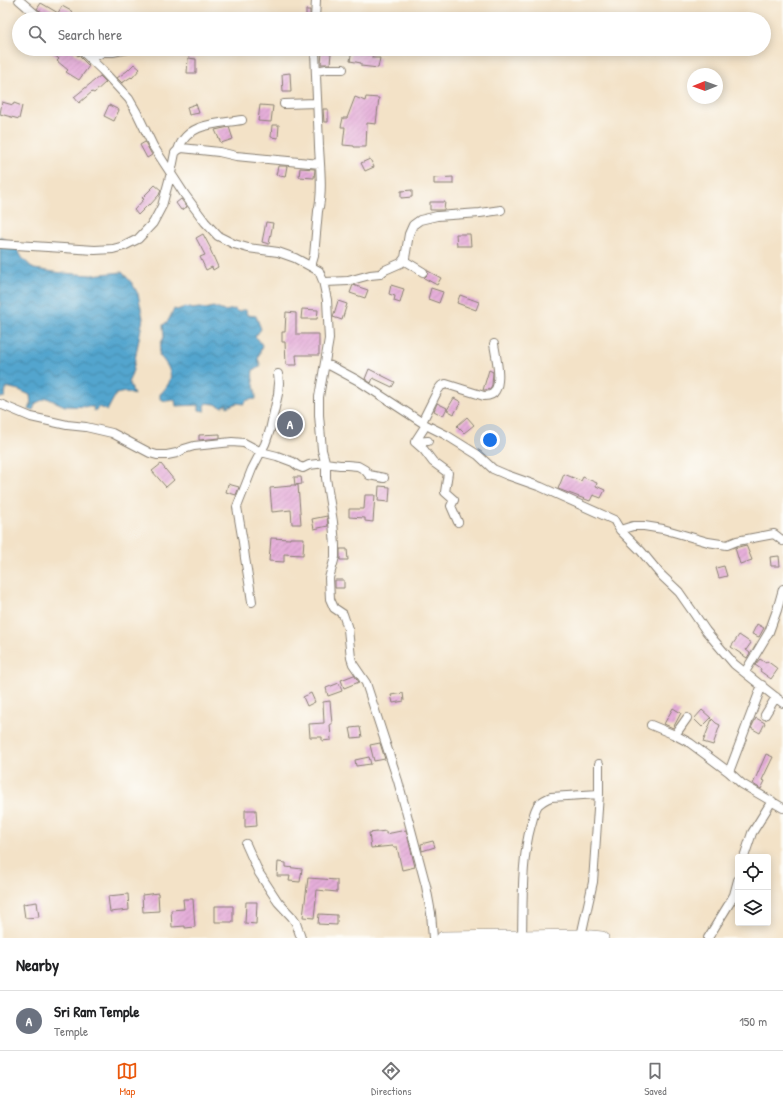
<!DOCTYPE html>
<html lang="en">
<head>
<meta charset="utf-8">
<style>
  :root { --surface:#fff; --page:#f6f6f6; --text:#202124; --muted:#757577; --line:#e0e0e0; --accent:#ea580c }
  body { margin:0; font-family:"Patrick Hand",sans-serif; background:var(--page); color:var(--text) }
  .controls { position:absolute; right:12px; bottom:12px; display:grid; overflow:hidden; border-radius:4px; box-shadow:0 2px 10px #0003 }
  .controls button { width:36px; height:36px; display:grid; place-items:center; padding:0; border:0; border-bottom:1px solid var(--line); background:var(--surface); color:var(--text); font:20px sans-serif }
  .compass { position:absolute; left:687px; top:68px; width:36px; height:36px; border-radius:50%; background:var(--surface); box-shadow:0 2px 10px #0003; rotate:269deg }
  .you { position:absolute; left:490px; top:440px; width:14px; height:14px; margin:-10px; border:3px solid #fff; border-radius:50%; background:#1a73e8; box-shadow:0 0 0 6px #1a73e833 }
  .badge { display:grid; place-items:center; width:26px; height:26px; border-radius:50%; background:var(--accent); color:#fff; font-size:13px; font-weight:700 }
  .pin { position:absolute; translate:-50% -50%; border:2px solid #fff; box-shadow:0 1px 4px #0006 }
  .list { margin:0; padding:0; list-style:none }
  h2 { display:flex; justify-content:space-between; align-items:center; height:52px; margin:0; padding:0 16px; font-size:17px }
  h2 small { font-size:13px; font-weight:400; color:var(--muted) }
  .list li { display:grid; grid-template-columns:26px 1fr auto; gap:12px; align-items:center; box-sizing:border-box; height:60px; padding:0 16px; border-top:1px solid var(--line) }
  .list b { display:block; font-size:15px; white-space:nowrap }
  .list p { margin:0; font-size:13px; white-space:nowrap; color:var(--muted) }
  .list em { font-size:13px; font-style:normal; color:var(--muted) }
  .icon { flex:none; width:22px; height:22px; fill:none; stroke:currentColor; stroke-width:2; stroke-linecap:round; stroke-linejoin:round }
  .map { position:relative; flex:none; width:783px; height:938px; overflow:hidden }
  .search { position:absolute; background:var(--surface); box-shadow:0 2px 10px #0003; left:12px; right:12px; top:12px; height:44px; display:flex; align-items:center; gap:10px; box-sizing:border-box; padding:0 14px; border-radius:22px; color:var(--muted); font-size:15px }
  .sheet { height:112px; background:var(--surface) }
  nav { display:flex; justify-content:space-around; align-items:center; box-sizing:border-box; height:56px; border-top:1px solid var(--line); background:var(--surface); font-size:11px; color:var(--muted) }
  nav a { display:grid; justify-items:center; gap:2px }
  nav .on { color:var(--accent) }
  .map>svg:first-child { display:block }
  .water { fill:url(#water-waves); stroke:#386075 }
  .building { fill:url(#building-hatch) }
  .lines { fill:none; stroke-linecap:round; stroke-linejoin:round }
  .street-casing { stroke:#887f72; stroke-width:10 }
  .primary-casing { stroke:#887f72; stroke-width:14 }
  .street { stroke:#fff; stroke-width:8 }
  .primary { stroke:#fff; stroke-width:13 }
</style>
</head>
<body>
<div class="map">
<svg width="783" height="938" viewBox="0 0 783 938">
  <defs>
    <pattern id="water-waves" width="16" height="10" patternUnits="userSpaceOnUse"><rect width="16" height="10" fill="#53a5ce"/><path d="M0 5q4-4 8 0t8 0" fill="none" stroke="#4486a6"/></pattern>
    <pattern id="building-hatch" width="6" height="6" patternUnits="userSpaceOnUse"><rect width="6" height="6" fill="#e5aed9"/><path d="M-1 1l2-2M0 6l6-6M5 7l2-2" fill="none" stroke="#c495ba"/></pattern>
  </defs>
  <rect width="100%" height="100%" fill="#fdfcf7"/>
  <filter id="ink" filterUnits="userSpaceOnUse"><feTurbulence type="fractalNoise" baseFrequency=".025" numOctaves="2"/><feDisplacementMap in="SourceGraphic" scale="8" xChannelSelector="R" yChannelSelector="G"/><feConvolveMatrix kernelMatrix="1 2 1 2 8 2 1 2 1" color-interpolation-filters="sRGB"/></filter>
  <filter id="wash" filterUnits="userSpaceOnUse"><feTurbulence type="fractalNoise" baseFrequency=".012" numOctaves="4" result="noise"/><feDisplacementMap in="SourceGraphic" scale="16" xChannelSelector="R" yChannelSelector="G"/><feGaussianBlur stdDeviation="0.9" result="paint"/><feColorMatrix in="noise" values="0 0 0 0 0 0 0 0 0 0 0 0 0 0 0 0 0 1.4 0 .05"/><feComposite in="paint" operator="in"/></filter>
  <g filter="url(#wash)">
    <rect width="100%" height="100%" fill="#f3e2c7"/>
    <path class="water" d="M0,236L17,249L23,259L34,269L62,273L91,275L122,272L132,283L138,294L143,318L133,370L129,381L134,395L126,392L116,394L107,411L100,407L94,411L93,407L65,406L47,398L36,403L33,410H29L31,404L30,395L19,390L6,387L5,397L0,398Z
      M185,307L193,309L199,308L206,309L213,307L224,311L235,309L238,312L242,310H246L247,315L256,316L261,329L255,337L258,339L262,345L258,359L260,364V367L253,370C251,381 256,387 256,399L247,400L244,404L237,403L227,407V404L222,407L215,404L206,403L204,406L205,411L199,410V405L176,406L175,400L166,401L160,399V394C176,379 172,370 159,355L161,343L164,337L163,325L168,321L174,309L177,310Z"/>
    <g id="blocks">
      <path class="building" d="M41,3L58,13L62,6L73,12L72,13L79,19H54L37,9Z
        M306,10H310V19H306Z
        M55,49H70L78,56V55L89,66L79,80L66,72L68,70L57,61L59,59L52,53Z
        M352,49L361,51V49H373L372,58H380L378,68L361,66V63L350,61Z
        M322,52L331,53L330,64H321Z
        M188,58L196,59V73H187Z
        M134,64L140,69L132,78L131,77L122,83L117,78L127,71Z
        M290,73L291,92H283L282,74Z
        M100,76L106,82L94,93L92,92L79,103L74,97Z
        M355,97L365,101L366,97L379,98L376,124L367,123L366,147H354V146L343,145L345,127H341L343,118H347Z
        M2,102L13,105L14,103L22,106L19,119L0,114Z
        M196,104L199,113L189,115L187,107Z
        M109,105L119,110L114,121L104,116Z
        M260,105L273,106L271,122L258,121Z
        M323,109H328V122H324Z
        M272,125H279L278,138L271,137Z
        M229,127L233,139L221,143L215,130Z
        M145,142L152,155L147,158L140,145Z
        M370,159L374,167L365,171L361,163Z
        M278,166H287L285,177L276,175Z
        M300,168L315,169L314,178L299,177Z
        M453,177V184H434V178Z
        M155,185L161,190L159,195L150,205L149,204L138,215L134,210L144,199L142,198Z
        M412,190V197L401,198V191Z
        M181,199L187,207L181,210L176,203Z
        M430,202H445L444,210H430Z
        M266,222L273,223L269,244L262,242Z
        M203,234L211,249H210L218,267L213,270L212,267L206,270L200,257L205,255L196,238Z
        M456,234H470L471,246H457Z
        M428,271L441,278L437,285L424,278L427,275Z
        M353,285L368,290L365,298L350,293Z
        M391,285L404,289L400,303L394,301L395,296L389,294Z
        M431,288L443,292L439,303L428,299Z
        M460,295L479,302L476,310L457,303Z
        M338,301L347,304L342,320L333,317Z
        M302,309L318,310L317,319H301Z
        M286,312L296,313V334H319V355H296L297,365H286L285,342H282V332H285Z
        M369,369L395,382L392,387L373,378L371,383L365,379Z
        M489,370L493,372L492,385L490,389L485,390H483Z
        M454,398L461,402L454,414L447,410Z
        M437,403L447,408L443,416L434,411Z
        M467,417L474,425L464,433L457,426Z
        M285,420H295L294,435H285Z
        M220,434V438L199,440V435Z
        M161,464L174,480L166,487L152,471Z
        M564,474L581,481L583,477L597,483L596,486L605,490L601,498L593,495L590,501L558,489Z
        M294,477H301L302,484L295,485Z
        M228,484L239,487L236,495L226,492Z
        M291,485H298L301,524H292L291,510L272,512L270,488L291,486Z
        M379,486L390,487L389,502L378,501Z
        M365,495H375L373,522L365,521V518L349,517V509H364Z
        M327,516L328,526L314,529L312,519Z
        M271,538L290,539V538H304L303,555L284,554V562L269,561Z
        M746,545L752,560L740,564L735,548Z
        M340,549H347L348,560H340Z
        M779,556L780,566H771L770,557Z
        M724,566L727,576L719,578L716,568Z
        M335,580H344V588H335Z
        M757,624L764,628L759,637L752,634Z
        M739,635L751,643L746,650L750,653L747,658L731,647Z
        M760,659L766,663L767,661L778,669L771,679L760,671L761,669L755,665Z
        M354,675L359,682L344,688L341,680Z
        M339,683L342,691L328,696L326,688Z
        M311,693L315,702L307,706L303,697Z
        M403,693L404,701L393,703L391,695Z
        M330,701L332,724H330L331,740L322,741V737H310L309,724L324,723L323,702Z
        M673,708L681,713L673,728L664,724Z
        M702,710L711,718L702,727L694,719Z
        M756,718L765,723L760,733L751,728Z
        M712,719L716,723L720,725L713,745L703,742Z
        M360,727L362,737L352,738L350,728Z
        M380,743L385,759L374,761L370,745Z
        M766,754L773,757L762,780L765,781L761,789L753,784Z
        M369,757L371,764L356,766L355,760Z
        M245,810H256L257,826L245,827Z
        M406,830L415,867L402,870L397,847H393V846L371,848L369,833L386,831V834Z
        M433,841L435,847L422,851L421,844Z
        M278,862L286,863V867L302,869L300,882L289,881L290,876H277Z
        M308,878L337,880V892L317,890L314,918L303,917Z
        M158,893L159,911L143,912L142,895Z
        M128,894L129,910L110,912L108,896Z
        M183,899H193L195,927L185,928V926L172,927L171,910L184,909Z
        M37,902L39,917L25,918L23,904Z
        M246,902H257L256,924L245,923Z
        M215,906H233V922H215Z
        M319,914L337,915V925L318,924Z"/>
    </g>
  </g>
  <g filter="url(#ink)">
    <use href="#blocks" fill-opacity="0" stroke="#887f72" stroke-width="1"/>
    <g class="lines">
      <g class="street-casing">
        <path id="street" d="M19,0L41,19
          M315,19L316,0
          M80,49L102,70L129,99L137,113L153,146L185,195L205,222L218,236L234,244L248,248L278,252L295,258L319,271L323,281L327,300L329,339L319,397V415L322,450L326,465V478L333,522L335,545V557L329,578L330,599L334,608L343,614L348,629L351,658L353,664L366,683L398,781L426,886L431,913L433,938
          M91,59L103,52H113L128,49
          M316,71L327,69H343
          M284,104L317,103
          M178,150C187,122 218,124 242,120
          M0,244L95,250L113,249L124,246L138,239L153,223L162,206L171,173L175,153L178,150L182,148L219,152L236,156L320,164
          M403,260L423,272
          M311,266L314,256L318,211C323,194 320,166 319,147C318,114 316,82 315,49
          M323,281L325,282L348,281L370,275L380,274L385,270L401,263L405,258L409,234L413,225L420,220L437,216L480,213L501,210
          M325,364L331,366L357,380L426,425L446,435L478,455L493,469L507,475L541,487L614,520L620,530L641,551L660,574L679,592L693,612L706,631L734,664L783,703
          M0,404L31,417L67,425L86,427L112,433L150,453L157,455H167L177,453L184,449L194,446L232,442L244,443L261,452L277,456L293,462L298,466L303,468L309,465L325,463L340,465H347L358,466L365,470L369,475L384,478
          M422,422L438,390L441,386L446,384L484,396C488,396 493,395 495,391C502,380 496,357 494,344
          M426,425L415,442L424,450L433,462L448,473L445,492L454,500L451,506L458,522
          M415,442L428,441
          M620,530L633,526H644L663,529L708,542L727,545L737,541L774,534L783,541
          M252,602L250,588L245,558L243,542L237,507L252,469L265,444L270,430L278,394L279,383L278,374
          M745,672L769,632L777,610L783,589
          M765,715L776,697
          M651,725L675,735L690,743L729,772L742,784L783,808
          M675,735L687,718
          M729,772L762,685
          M246,844L259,873L278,902L292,917L296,923L301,938
          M744,857L752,833L772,801
          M581,936L593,882L599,794V764
          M522,937C523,900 521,861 531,825C533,819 534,811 538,805C542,801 546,799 551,797L599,794
          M708,938L729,904L734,895L738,880"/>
      </g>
      <g class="primary-casing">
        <path id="primary" d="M443,938L581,936L602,938"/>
      </g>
      <use href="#street" class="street"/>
      <use href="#primary" class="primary"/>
    </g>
  </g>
</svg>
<div class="controls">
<button><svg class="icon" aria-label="locate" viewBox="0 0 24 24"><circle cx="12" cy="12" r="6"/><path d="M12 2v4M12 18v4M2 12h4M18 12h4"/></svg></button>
<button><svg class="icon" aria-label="layers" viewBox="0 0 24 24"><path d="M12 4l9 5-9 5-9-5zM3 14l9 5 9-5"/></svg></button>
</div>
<svg class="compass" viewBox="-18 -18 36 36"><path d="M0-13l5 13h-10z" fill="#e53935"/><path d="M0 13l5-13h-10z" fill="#757577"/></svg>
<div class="you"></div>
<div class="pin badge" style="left:290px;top:424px;background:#6b7280">A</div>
<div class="search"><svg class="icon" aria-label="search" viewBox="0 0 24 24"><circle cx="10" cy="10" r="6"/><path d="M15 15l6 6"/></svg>Search here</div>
</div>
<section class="sheet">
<h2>Nearby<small></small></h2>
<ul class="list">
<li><span class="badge" style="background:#6b7280">A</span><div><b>Sri Ram Temple</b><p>Temple</p></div><em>150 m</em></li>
</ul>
</section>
<nav>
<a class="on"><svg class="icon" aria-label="map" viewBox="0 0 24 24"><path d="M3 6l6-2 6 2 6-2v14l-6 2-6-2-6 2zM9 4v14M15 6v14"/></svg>Map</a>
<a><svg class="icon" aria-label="directions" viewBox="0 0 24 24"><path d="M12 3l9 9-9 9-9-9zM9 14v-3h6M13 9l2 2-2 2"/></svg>Directions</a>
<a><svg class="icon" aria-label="saved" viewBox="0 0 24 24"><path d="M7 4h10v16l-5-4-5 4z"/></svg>Saved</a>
</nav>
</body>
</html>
